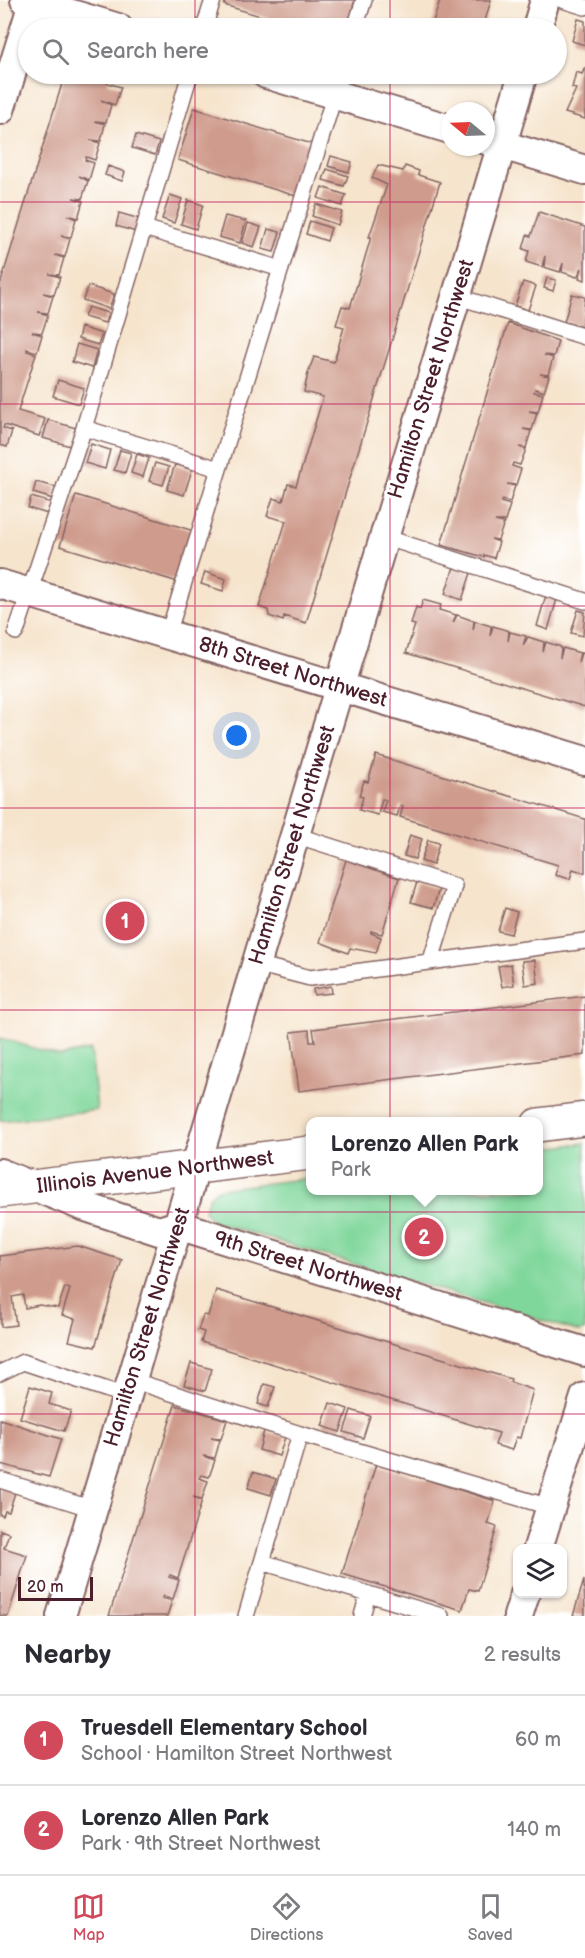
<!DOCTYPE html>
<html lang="en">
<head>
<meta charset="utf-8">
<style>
  :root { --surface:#fff; --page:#f7f7f7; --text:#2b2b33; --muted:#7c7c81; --line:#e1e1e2; --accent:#d1495b }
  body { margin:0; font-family:"Balsamiq Sans",sans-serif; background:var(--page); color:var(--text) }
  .controls { position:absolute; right:18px; bottom:18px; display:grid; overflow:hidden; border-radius:12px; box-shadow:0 2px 4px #0004 }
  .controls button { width:54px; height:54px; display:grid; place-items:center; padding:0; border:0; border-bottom:2px solid var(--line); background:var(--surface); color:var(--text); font:30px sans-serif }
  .compass { position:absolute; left:441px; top:102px; width:54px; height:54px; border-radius:50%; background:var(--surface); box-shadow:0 2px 4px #0004; rotate:289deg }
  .scale { position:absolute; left:18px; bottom:15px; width:75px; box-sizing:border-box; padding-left:6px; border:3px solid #4a1f2b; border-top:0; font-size:16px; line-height:21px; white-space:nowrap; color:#4a1f2b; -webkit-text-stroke:4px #fff; paint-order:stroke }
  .you { position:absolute; left:237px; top:736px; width:21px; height:21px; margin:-15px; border:4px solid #fff; border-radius:50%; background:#1a73e8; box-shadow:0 0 0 9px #1a73e833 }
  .badge { display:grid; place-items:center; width:39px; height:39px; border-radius:50%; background:var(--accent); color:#fff; font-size:20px; font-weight:700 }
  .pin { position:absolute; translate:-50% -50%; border:3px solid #fff; box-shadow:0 2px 6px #0006 }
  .popup { position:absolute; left:306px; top:1117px; width:237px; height:78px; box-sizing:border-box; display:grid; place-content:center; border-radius:12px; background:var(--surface); filter:drop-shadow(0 2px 4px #0005); font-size:20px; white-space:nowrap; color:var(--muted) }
  .popup b { font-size:22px; color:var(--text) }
  .popup::after { content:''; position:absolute; left:50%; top:100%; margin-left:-12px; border:12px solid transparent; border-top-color:var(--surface) }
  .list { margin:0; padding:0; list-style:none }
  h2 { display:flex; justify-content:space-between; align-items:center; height:78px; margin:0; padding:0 24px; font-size:26px }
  h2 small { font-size:20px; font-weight:400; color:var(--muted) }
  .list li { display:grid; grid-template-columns:39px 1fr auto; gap:18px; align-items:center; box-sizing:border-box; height:90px; padding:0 24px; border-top:2px solid var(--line) }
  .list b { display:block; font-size:22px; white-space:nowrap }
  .list p { margin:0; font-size:20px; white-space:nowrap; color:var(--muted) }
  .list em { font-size:20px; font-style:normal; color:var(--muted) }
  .icon { flex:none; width:33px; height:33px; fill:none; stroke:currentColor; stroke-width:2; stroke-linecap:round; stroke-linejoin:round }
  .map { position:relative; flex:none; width:585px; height:1616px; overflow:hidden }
  .search { position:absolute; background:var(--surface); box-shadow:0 2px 4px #0004; left:18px; right:18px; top:18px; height:66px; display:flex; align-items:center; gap:15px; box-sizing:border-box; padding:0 21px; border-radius:33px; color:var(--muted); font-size:22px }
  .sheet { height:258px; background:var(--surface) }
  nav { display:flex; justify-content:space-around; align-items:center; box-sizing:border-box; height:84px; border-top:2px solid var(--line); background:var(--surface); font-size:16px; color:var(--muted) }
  nav a { display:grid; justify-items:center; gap:3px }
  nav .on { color:var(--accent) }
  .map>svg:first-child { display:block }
  .green { fill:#80d79b; stroke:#657b63; stroke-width:1.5 }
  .building { fill:#cf9b8c }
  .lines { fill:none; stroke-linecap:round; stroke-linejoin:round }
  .lane-casing { stroke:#866463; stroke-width:18 }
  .street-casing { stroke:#866463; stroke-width:32 }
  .secondary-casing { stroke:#866463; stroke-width:36 }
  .lane { stroke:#fff; stroke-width:15 }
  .street { stroke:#fff; stroke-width:28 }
  .secondary { stroke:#fff; stroke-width:33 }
  .grid { fill:none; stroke:#c2185b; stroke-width:1.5; stroke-opacity:0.55 }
  .labels { text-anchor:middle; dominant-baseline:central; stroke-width:6; stroke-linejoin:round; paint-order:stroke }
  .street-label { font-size:21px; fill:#4a1f2b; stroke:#fff }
</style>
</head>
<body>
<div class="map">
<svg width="585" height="1616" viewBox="0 0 585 1616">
  <rect width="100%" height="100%" fill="#fff"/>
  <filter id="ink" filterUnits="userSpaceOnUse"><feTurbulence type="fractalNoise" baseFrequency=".0167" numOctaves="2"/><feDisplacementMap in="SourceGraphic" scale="12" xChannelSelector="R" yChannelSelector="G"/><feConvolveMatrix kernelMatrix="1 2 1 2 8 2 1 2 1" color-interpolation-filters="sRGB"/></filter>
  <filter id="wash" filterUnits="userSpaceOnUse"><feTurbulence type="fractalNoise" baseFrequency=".008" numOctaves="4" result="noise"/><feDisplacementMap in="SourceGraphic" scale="24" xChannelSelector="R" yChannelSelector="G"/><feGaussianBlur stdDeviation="1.35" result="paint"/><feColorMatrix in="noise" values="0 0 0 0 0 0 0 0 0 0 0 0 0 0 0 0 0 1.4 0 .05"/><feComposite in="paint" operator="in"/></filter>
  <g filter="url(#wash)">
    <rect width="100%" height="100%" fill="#f6e4cc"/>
    <path class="green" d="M0,1038L60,1056L91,1050L97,1110L0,1121Z
      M585,1143V1330L580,1332L214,1222L204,1211L209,1197L218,1189L310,1178V1190H538V1149Z"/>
    <g id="blocks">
      <path class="building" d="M226,0H355L347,28H300L224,5Z
        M440,0H491L483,28H431Z
        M578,19L585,21V45L572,41Z
        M585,67V119L565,113L576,89L572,88L576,72L582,74Z
        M65,74L93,76L94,74H99L109,76L107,83L121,87L115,105L101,100L111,105L106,122L95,121L105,124L101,141L90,140L100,143L95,160L86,157L85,160L94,163L89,180L79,176L88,181L82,199L73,198L83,201L78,218L67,215L76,219L71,237L61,236L70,239L65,257L55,255L64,258L59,275L49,274L60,277L54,295L43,293L53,296L48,313L38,312L48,315L42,333L32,332L42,335L37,352L27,349V351L36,354L18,411L45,419L39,436L4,425L3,428L12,431L7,447L0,445V285Z
        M429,74H469L467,80Z
        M194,108L312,144L296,196L178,160Z
        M136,135L159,142L155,155L132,148Z
        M331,156L352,162L349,172L328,166Z
        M378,165L403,171L405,166L419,171L418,175L440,182L306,623L284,616L283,621L269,616L268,610L259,607L286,521L267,516L273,498L283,501L288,484L296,486L302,467L323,397L304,392L308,373L314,357L334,362L344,327L336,325L342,306L350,308L371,237H369L387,185L372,178Z
        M108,166L125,172L122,181L105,175Z
        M327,169L348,176L344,186L323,180Z
        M322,187L346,195L342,206L318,198Z
        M170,195L182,199L174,223L162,219Z
        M188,200L203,205L196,229L181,224Z
        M316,204L342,212L338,225L312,216Z
        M539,212L585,227V280L579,278L582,268L577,277L562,272L563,263L560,272L544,267L545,256L542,267L526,262L529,251L523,249L527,235L531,236Z
        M119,213L140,219L136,232L116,226Z
        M225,216L246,221L240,243L219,237Z
        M310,221L331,228L327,241L306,234Z
        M248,223L261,227L254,247L242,243Z
        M268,229L280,232L274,252L262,249Z
        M547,278L556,280L553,291L544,288Z
        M523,282L536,286L528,310L515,306Z
        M88,286L114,294L109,309L83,300Z
        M572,294L585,297L582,327L564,322Z
        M88,307L108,313L105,323L84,317Z
        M508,323L558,341L554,356L544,355L553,358L548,375L540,374L549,376L544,392L535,389L534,392L543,394L538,412L529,411L537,413L532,430L523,429L531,431L526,448L519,447L526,449L520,465L513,463L512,466L521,469L516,485L507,484L515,486L510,502L502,500L501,502L510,505L505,521H495L504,523L498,540L491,539L499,542L494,558L484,555V557L441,545Z
        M81,327L102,334L98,345L78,339Z
        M77,344L97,350L92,368L72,362Z
        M58,380L84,388L79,404L53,396Z
        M48,420L76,428L70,446L43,438Z
        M91,444L110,450L105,469L85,463Z
        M120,450L131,453L125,473L114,470Z
        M137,454L149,458L143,477L131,473Z
        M155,463L169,467L163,485L149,481Z
        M175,464L192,470L184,495L167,490Z
        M36,482L56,487L53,499L33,493Z
        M76,495L194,531L178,582L60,546Z
        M31,497L52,503L48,514L28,508Z
        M454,567L471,573L462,600L445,594Z
        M205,572L226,579L223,591L201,584Z
        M546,595L557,599L548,630L537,626Z
        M423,600L441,605L439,610L456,615L453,623L457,615L474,621L473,630L475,621L491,626L490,636L493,626L509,631L508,641L510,632L526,636L523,646L528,637L544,642L543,652L546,642L561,647L560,658L563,648L580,653L578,662L581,653L585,654V707L406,653L415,625L411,624L416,607L420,609Z
        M578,610L585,612L583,636L571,633Z
        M376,755L585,819V873L573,869L570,879L555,875L558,865L400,817L403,806H400L397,816L382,812L386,800L382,799L378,815L359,810L363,797L359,796L364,781L368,782Z
        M410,835L422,839L415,859L404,856Z
        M428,840L439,843L433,865L421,861Z
        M346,860L399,878L382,934L371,931V933L381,937L376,953L350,948L348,953L320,942Z
        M417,882L439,889L433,908L411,902Z
        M505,908L517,912L511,934L498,931Z
        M535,960L538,983L525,985L522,961Z
        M511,964L514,985L502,987L498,966Z
        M331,986L332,993L314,995L313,989Z
        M585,996V1055L299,1091L291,1032L309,1030L310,1042H315L313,1029Z
        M78,1246L122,1260L95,1347L69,1341L75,1319L62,1315L70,1289L65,1287L58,1308L39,1305L25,1308L23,1295L12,1297L16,1325L1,1327L0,1256Z
        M216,1290L511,1379L510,1382L533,1390L520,1438L516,1437L512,1450L495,1445L499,1433L201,1342L204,1332L198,1330L203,1315L208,1316Z
        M191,1363L212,1369L205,1391L184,1385Z
        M264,1384L275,1387L268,1407L258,1404Z
        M30,1386L52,1393L49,1404L71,1411L64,1431L20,1418Z
        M330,1403L348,1409L340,1432L322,1426Z
        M175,1405L227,1420L221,1439L211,1438L220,1440L215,1458L203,1456L215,1460L209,1477L201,1475L199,1478L208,1481L202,1499L193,1497L202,1500L178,1578L170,1575L169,1577L179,1580L173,1599L164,1596L163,1598L172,1601L167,1616H109Z
        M351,1410L370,1416L363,1438L344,1432Z
        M0,1419L61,1439L49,1477L0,1464Z
        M264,1431L285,1437L279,1456L259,1450Z
        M376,1464L495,1501L488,1524L497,1527L478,1591L469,1589L462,1610L342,1574Z
        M253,1472L276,1479L271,1495L248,1488Z
        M0,1484L16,1489L9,1512L5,1511L3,1516L0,1515Z
        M0,1530L9,1533L4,1548L27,1555L8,1616H0Z
        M584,1580L585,1616H573Z"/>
    </g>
  </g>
  <g filter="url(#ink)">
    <use href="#blocks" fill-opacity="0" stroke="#866463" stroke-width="1.5"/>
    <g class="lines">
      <g class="lane-casing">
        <path id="lane" d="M562,0L585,7
          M204,28L213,0
          M355,28L364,0
          M144,228L281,269
          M456,296L585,337
          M84,428L219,469
          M384,537L585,601
          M16,632L84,428L190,74
          M168,634L341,74
          M295,835L454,886L431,960
          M256,964L310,978L585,941
          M0,1373L23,1362L126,1396
          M131,1380L300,1434L550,1507
          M0,1480L93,1509
          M262,1562L441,1616
          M246,1616L300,1434
          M362,1616L368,1594"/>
      </g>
      <g class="street-casing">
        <path id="street" d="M25,0L118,28
          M537,28L545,0
          M266,74L450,129
          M0,110L34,0
          M486,140L585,170
          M0,584L585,761
          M0,1173L80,1205L159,1231L178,1225L585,1352
          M538,1548L585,1397
          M61,1616L523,74
          M518,1616L525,1594"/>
      </g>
      <g class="secondary-casing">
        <path id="secondary" d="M538,1125L585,1119
          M0,1191L310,1153"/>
      </g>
      <use href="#lane" class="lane"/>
      <use href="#street" class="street"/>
      <use href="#secondary" class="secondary"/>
    </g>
  </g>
  <path class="grid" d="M195,0V28M390,0V28M195,74V1616M390,74V1616M0,202H585M0,404H585M0,606H585M0,808H585M0,1010H585M0,1212H585M0,1414H585"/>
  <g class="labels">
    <g class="street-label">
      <text transform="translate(431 379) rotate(-73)">Hamilton Street Northwest</text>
      <text transform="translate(293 672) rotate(17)">8th Street Northwest</text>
      <text transform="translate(292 845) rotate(-73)">Hamilton Street Northwest</text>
      <text transform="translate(155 1172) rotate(-7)">Illinois Avenue Northwest</text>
      <text transform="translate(308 1266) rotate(17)">9th Street Northwest</text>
      <text transform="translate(147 1327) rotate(-73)">Hamilton Street Northwest</text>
    </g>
  </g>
</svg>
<div class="controls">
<button><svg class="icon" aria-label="layers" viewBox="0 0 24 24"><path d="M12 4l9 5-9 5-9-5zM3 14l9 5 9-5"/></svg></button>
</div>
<svg class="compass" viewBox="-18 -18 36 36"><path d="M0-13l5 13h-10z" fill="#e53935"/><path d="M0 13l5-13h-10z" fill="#7c7c81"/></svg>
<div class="scale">20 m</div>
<div class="you"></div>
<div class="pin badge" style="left:125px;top:921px">1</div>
<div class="pin badge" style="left:424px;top:1237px">2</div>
<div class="popup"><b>Lorenzo Allen Park</b>Park</div>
<div class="search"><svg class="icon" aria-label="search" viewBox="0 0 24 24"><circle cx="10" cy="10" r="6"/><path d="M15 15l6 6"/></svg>Search here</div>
</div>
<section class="sheet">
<h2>Nearby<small>2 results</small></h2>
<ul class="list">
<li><span class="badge">1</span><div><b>Truesdell Elementary School</b><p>School · Hamilton Street Northwest</p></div><em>60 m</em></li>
<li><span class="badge">2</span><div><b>Lorenzo Allen Park</b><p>Park · 9th Street Northwest</p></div><em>140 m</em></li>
</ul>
</section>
<nav>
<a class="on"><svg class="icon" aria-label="map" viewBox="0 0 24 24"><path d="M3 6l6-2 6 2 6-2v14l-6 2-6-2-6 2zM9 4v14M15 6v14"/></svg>Map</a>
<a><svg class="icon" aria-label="directions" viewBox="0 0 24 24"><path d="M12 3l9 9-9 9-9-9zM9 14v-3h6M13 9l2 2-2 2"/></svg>Directions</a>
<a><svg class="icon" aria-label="saved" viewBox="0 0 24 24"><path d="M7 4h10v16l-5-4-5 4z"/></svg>Saved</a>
</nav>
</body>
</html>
